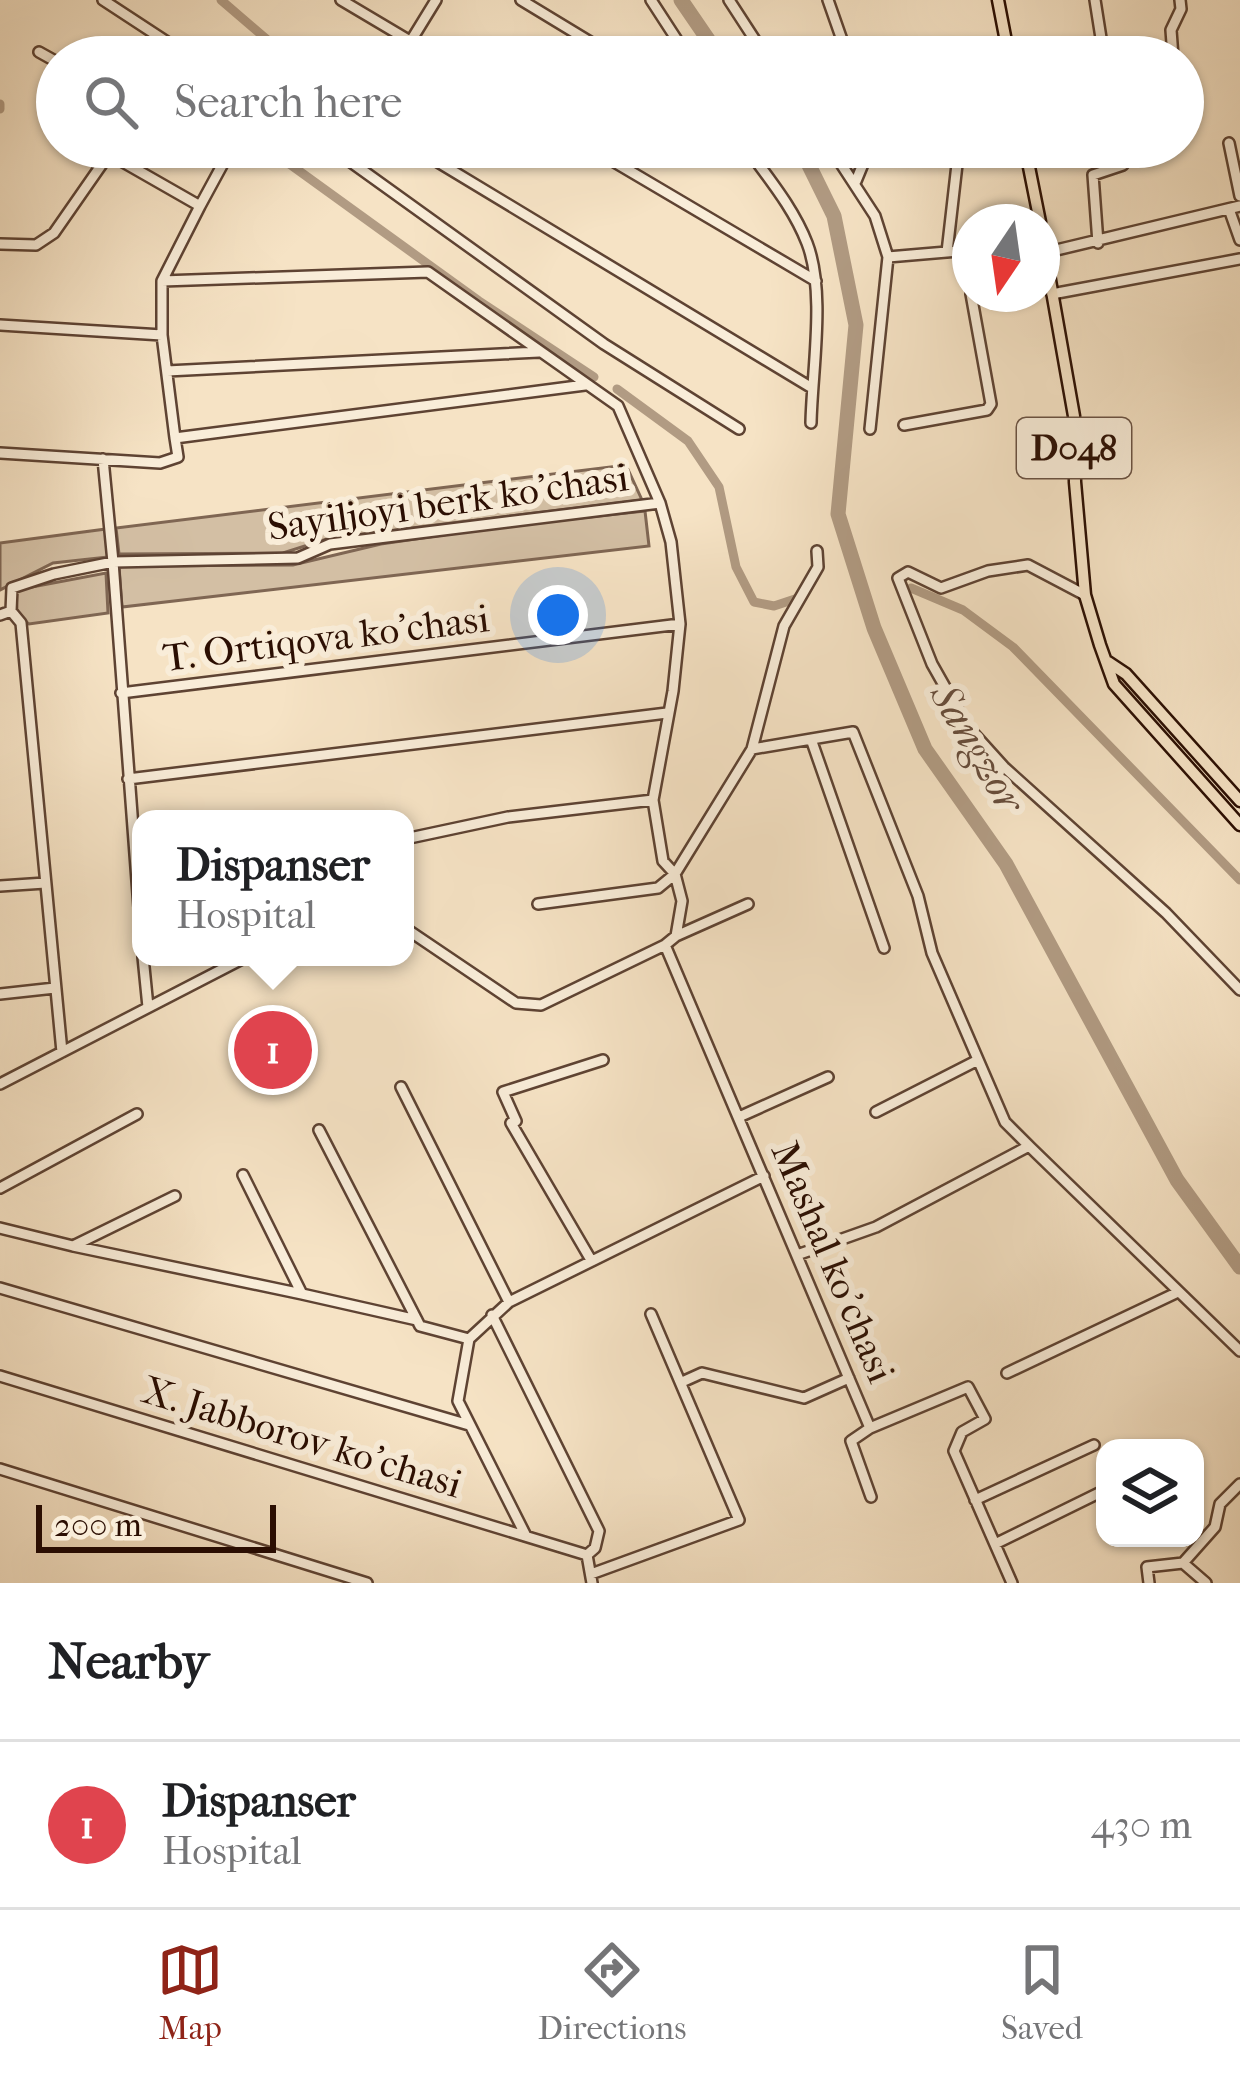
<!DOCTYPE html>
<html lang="en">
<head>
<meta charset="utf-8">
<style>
  :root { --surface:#fff; --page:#f6f6f6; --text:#202124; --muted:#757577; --line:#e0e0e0; --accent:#8f2418 }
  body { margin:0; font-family:"IM FELL French Canon",serif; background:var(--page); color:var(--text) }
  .controls { position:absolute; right:36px; bottom:36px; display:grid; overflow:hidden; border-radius:24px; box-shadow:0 3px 9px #0004 }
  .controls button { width:108px; height:108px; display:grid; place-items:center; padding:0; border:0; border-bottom:3px solid var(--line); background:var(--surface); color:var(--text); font:60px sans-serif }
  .compass { position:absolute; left:952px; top:204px; width:108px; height:108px; border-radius:50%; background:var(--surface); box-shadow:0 3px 9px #0004; rotate:193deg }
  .scale { position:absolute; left:36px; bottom:30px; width:240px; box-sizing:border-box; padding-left:12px; border:6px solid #2b0e02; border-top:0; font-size:33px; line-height:42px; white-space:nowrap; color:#2b0e02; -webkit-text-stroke:9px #f9edd9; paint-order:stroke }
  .you { position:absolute; left:558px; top:615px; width:42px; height:42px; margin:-30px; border:9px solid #fff; border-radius:50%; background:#1a73e8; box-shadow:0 0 0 18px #1a73e833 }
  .badge { display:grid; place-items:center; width:78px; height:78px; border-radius:50%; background:var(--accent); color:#fff; font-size:39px; font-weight:700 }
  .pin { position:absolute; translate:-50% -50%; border:6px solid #fff; box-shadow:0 3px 12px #0006 }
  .popup { position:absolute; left:132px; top:810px; width:282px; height:156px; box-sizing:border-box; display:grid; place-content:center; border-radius:24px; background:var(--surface); filter:drop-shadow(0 3px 9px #0005); font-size:39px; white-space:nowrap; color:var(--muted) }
  .popup b { font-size:45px; color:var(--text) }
  .popup::after { content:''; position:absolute; left:50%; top:100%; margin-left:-24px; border:24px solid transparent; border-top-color:var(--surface) }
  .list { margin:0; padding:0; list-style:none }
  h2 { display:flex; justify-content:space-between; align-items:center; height:156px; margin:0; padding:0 48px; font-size:51px }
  h2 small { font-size:39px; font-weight:400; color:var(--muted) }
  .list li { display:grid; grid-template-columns:78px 1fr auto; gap:36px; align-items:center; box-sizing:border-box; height:168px; padding:0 48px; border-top:3px solid var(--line) }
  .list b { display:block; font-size:45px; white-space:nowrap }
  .list p { margin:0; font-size:39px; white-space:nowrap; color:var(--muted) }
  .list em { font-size:39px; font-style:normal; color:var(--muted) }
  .icon { flex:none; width:66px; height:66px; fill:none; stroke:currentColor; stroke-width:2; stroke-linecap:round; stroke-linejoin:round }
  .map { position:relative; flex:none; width:1240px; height:1583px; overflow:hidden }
  .search { position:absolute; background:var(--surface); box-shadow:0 3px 9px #0004; left:36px; right:36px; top:36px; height:132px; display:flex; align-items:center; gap:30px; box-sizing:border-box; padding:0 42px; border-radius:66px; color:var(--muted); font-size:45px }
  .sheet { height:324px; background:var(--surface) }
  nav { display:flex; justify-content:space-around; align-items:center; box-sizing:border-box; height:168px; border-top:3px solid var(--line); background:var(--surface); font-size:33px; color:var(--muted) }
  nav a { display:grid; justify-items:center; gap:6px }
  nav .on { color:var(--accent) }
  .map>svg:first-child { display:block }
  .grass { fill:#d3bfa4; stroke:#7f6653; stroke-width:3 }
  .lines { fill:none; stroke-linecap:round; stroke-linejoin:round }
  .canal { stroke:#b19b83; stroke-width:9 }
  .river { stroke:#b19b83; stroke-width:15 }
  .minor-casing { stroke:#5e4333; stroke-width:14 }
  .major-casing { stroke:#2b0e02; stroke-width:15 }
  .minor { stroke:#f9edd9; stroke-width:9 }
  .major { stroke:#f6e3c5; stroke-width:10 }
  .labels { text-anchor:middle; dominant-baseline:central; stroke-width:12; stroke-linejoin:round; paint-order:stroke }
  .shield { fill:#f9edd9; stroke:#695142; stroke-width:3 }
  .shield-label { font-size:36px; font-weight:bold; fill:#2b0e02 }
  .street-label { font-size:39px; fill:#2b0e02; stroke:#f9edd9 }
  .water-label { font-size:42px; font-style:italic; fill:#674d3c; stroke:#f9edd9 }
</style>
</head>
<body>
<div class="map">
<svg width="1240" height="1583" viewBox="0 0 1240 1583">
  <rect width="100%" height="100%" fill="#f6e3c5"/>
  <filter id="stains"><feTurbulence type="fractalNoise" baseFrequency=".00167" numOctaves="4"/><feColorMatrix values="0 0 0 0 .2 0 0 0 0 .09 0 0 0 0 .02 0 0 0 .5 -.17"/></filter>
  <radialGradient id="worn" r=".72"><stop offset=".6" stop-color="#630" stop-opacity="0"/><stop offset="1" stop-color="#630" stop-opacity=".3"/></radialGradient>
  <path class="grass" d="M626,465L642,500L330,538L283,553L119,554L116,528Z
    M645,511L649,546L122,607L119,566L293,565L381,544L505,526Z
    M106,529L108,557L53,563L0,590V543Z
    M106,573L108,613L29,624L17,615L16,590Z"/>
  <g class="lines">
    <path class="canal" d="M221,0L278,49L276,57
      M0,104V109
      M266,147L479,301L594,377
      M617,389L688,441L719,487L736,567L754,602L774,606L795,599
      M911,588L963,610L1013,647L1240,880"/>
    <path class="river" d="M681,0L720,57
      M800,147L834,216L856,325L838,514L874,628L925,749L1006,864L1177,1180L1240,1267"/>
    <g class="minor-casing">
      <path id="minor" d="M103,0L190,57
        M341,0L437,57
        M521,0L615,57
        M651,0L688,57
        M729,0L766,57
        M828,0L848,57
        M1095,0L1104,57
        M39,52L57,62
        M401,57L436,0
        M1173,57L1171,30L1181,9L1180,0
        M1229,143L1240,196
        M330,147L604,344L739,429
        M413,147L812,388
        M589,147L816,281
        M746,147C768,178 793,207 807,243C826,292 812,370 811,423
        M830,147L875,216L888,257L870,429
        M856,181L870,147
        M200,206L232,147
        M1229,209L1240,240
        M1098,243L1093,175L1123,165L1120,147
        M0,244L36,245L54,233L109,154L200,206L162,281V335L175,438
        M964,250L970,286
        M947,252L959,147
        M1044,253L1240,206
        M888,257L970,250
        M162,281L428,272L618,406L660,503L671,542L680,624L673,691L653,800L663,861L675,874L682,901L676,936L665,945L541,1005L516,1003L405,928
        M1052,294L1240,259
        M0,325L162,335
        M167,371L539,352
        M904,425L987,410L991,404L971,294
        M0,453L160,463L178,457L175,438L585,385
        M1085,595L1028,565L988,571L941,588L908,572L898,578L932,664L967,726L1004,767L1166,913L1240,990
        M11,611L21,623L62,1052
        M0,615L11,611L12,588L54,574L113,562L103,459
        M121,693L680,624
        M811,739L884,948
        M752,749L853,732L918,896L932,953L1005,1122L1029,1146
        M128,779L667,713
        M405,839L508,817L653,800
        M0,886L45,883
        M538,904L658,888L675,874L752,749L784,626L818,567L817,551
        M141,934L113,562L298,558L330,544L660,503
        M676,936L748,904
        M665,945L870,1428L968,1387L985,1419L962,1432L954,1451L1012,1583
        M143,957L148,1007
        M0,994L55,988
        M0,1084L246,957
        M401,1087L509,1302
        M876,1112L978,1060
        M739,1117L828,1077
        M319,1130L420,1326L469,1339L458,1401L526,1536
        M243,1175L302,1294L417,1320
        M0,1188L137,1114
        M0,1228L73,1246L175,1196
        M73,1246L302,1294
        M797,1255L876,1227L1029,1146L1240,1351
        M591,1260L511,1123L516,1121L503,1092L603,1060
        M0,1288L469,1425
        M492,1315L599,1531L595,1548L587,1555L592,1583
        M469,1339L509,1302L764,1176
        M1007,1373L1176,1293
        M0,1376L587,1555
        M682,1382L702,1373L804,1398L849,1378
        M870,1428L851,1441L871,1497
        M0,1469L367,1583
        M975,1500L1094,1445
        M995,1544L1105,1490
        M1183,1563L1206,1583
        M591,1574L739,1520L651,1314
        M1149,1583L1147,1567L1183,1563L1215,1527L1220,1504L1240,1484"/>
    </g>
    <g class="major-casing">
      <path id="major" d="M998,0L1009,57
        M1025,147L1040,222
        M1042,235L1074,416L1075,482L1085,595L1100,645L1114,684L1240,825
        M1108,662L1126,674L1240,801"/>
    </g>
    <use href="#minor" class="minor"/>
    <use href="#major" class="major"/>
  </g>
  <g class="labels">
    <rect class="shield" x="1017" y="418" width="114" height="60" rx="9"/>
    <g class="shield-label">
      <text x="1074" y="448">D048</text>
    </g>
    <g class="street-label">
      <text transform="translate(448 502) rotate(-8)">Sayiljoyi berk ko'chasi</text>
      <text transform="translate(326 638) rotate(-7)">T. Ortiqova ko'chasi</text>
      <text transform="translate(833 1262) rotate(67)">Mashal ko'chasi</text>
      <text transform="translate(302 1437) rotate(17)">X. Jabborov ko'chasi</text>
    </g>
    <g class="water-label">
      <text transform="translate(977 748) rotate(59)">Sangzor</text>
    </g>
  </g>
  <rect width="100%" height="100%" filter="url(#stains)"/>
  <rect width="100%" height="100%" fill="url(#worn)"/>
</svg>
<div class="controls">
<button><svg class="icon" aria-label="layers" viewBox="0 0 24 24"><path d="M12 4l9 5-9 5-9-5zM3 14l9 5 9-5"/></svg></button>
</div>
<svg class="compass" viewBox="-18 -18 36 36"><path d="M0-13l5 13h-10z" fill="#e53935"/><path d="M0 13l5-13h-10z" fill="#757577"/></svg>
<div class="scale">200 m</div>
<div class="you"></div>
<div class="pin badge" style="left:273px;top:1050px;background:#e0444e">1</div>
<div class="popup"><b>Dispanser</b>Hospital</div>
<div class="search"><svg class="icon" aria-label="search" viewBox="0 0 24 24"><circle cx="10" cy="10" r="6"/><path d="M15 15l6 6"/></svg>Search here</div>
</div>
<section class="sheet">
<h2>Nearby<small></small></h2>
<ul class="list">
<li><span class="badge" style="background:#e0444e">1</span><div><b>Dispanser</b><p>Hospital</p></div><em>430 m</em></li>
</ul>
</section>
<nav>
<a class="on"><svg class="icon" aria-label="map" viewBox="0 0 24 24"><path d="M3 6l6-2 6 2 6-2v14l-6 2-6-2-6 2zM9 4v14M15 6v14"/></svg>Map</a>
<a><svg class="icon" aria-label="directions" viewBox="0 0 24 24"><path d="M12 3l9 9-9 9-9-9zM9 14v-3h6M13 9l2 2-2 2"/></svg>Directions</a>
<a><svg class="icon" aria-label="saved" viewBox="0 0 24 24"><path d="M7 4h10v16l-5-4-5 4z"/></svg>Saved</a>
</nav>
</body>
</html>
